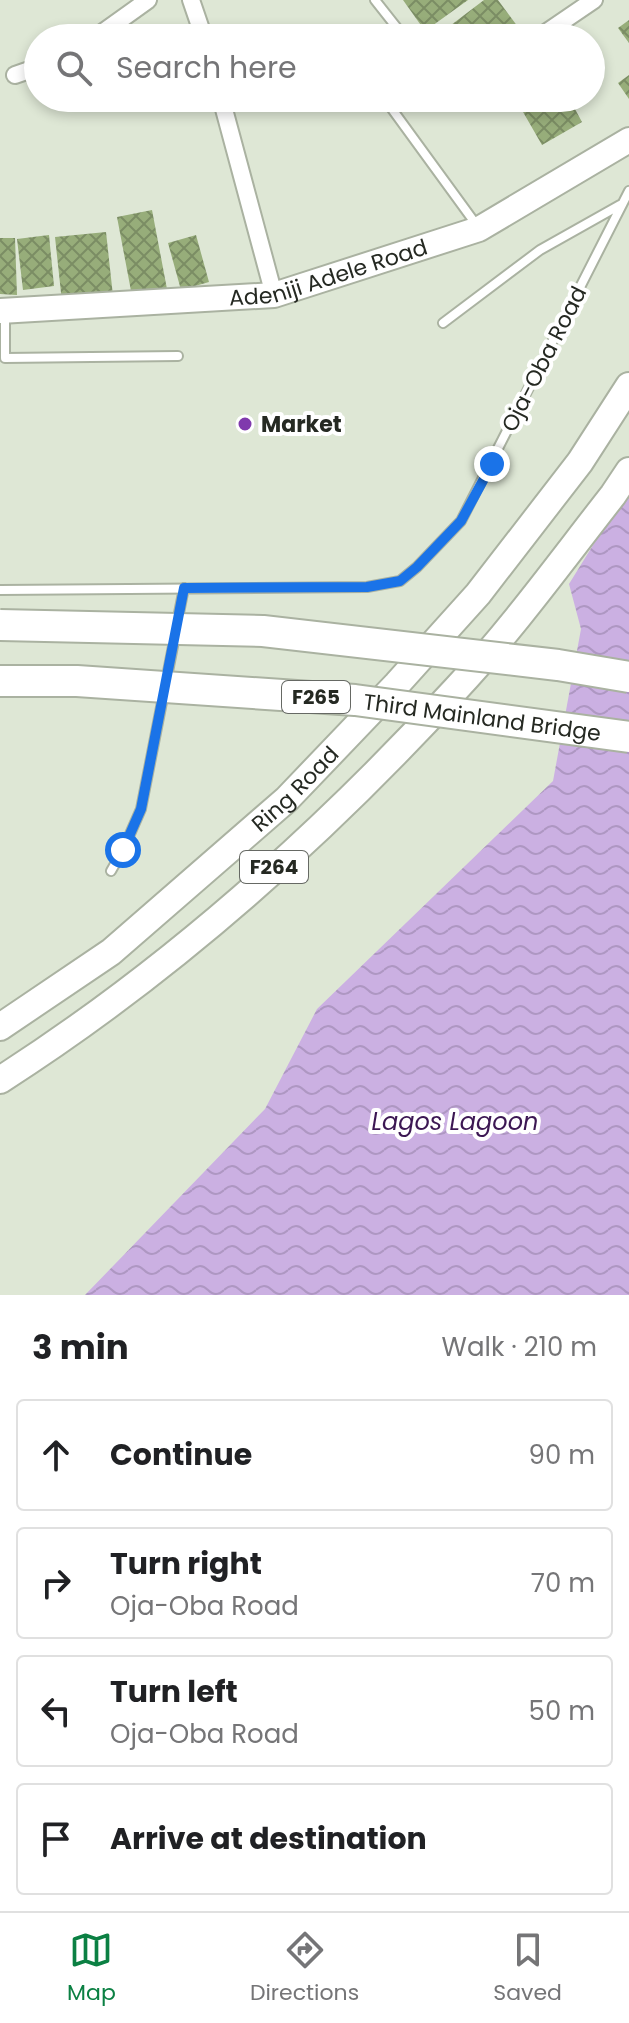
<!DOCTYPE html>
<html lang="en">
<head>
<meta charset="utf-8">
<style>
  :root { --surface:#fff; --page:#f2f2f2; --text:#202124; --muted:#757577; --line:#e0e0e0; --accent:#0b8043 }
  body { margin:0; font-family:Poppins,sans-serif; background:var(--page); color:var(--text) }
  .stop { position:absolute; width:24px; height:24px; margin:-18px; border:6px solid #1a73e8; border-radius:50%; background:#fff }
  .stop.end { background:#1a73e8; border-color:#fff; box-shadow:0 2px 8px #0008 }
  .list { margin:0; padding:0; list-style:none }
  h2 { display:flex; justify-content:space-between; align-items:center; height:104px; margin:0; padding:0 32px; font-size:34px }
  h2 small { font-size:26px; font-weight:400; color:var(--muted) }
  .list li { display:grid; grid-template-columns:52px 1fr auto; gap:24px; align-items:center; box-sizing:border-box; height:112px; margin:0 16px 16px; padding:0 16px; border:2px solid var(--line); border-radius:8px }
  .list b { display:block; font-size:30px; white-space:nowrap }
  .list p { margin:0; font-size:26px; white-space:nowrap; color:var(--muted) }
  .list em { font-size:26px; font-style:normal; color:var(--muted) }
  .icon { flex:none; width:44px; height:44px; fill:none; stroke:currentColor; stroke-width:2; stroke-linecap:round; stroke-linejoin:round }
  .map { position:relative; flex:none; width:629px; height:1295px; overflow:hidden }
  .search { position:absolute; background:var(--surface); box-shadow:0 4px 12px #0003; left:24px; right:24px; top:24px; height:88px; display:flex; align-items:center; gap:20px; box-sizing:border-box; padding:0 28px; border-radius:44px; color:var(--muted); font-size:30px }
  .sheet { height:616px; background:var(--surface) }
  nav { display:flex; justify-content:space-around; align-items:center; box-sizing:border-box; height:112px; border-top:2px solid var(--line); background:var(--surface); font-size:22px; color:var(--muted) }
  nav a { display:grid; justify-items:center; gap:4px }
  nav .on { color:var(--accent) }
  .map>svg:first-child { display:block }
  .water { fill:url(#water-waves) }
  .building { fill:url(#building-cross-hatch) }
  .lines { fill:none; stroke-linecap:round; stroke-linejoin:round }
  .lane-casing { stroke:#aab2a1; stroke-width:12 }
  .street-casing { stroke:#aab2a1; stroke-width:20 }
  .secondary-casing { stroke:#aab2a1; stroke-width:28 }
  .primary-casing { stroke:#aab2a1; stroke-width:30 }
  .lane { stroke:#fff; stroke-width:8 }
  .street { stroke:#fff; stroke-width:16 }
  .secondary { stroke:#fff; stroke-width:24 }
  .primary { stroke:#fff; stroke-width:26 }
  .highway-bridge-casing { stroke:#aab2a1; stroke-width:34; stroke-linecap:butt }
  .highway-bridge { stroke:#fff; stroke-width:30 }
  .route { stroke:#1a73e8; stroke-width:10 }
  .poi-dot { fill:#803aad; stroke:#fff; stroke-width:3 }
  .labels { text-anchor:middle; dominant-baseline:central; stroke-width:8; stroke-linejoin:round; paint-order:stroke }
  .shield { fill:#fff; stroke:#666964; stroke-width:2 }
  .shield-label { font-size:20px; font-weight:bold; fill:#252922 }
  .street-label { font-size:22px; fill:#252922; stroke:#fff }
  .poi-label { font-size:22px; font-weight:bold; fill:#252922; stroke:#fff; text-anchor:start }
  .water-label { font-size:24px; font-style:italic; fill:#3c1753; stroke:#fff }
</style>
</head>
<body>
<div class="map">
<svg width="629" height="1295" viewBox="0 0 629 1295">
  <defs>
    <pattern id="water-waves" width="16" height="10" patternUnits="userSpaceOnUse" patternTransform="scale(2)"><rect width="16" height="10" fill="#cbb0e2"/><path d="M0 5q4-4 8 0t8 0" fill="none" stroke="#ae97c2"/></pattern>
    <pattern id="building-cross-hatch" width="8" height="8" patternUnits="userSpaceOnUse" patternTransform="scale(2)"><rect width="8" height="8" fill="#97ad7a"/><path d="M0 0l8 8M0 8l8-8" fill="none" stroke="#7b8d64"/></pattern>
  </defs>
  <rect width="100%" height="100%" fill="#dee7d5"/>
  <path class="water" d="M629,487V1295H85L265,1109L317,1009L553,781L581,629L569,584Z"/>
  <path class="building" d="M403,0H468L425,31Z
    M484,0H498L518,27L504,38H434Z
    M629,20V43L618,28Z
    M629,75V99L618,83Z
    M397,98H432L402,111Z
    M515,98H569L582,122L542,145Z
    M152,210L167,289L132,296L117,217Z
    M106,232L113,296L62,302L55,237Z
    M49,235L54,286L23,290L17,239Z
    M196,235L209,282L181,290L168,243Z
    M0,238H15L17,295L0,294Z"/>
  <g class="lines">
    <g class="lane-casing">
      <path id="lane" d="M375,0L405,38
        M384,98L478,227
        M5,315V358L178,356
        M443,323L540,250L620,205
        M0,590L367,587L400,581L417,567L461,521L629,191
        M177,623L184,588
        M111,871L123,850L141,809L175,636"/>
    </g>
    <g class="street-casing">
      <path id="street" d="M191,0L204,38
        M544,34L594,0
        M95,38L148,0
        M15,75L38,67
        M221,98L274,295"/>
    </g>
    <g class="secondary-casing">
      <g id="secondary">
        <path id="s1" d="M0,311L274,295L479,229L629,140"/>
      </g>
    </g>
    <g class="primary-casing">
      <g id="primary">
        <path id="s2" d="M0,1027L111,952L287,799L397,684L478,594L580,462L629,386"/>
        <path d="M0,1080C167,973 322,835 456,689C513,628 562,560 613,495L629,471"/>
      </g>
    </g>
    <use href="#lane" class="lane"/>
    <use href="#street" class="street"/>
    <use href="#secondary" class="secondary"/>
    <use href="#primary" class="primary"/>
    <g class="highway-bridge-casing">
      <g id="highway-bridge">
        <path d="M0,625L263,631L558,665L629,677"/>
        <path id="s3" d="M0,681H77L355,700L629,737"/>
      </g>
    </g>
    <use href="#highway-bridge" class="highway-bridge"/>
  </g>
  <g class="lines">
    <path class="route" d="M123,850L141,809L184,588L367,587L400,581L417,567L461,521L492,464"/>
  </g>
  <circle class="poi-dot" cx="245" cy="424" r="8"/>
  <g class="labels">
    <g class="shield">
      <rect x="282" y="681" width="68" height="32" rx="6"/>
      <rect x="240" y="851" width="68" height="32" rx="6"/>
    </g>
    <g class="shield-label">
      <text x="316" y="697">F265</text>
      <text x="274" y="867">F264</text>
    </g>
    <g class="street-label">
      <text stroke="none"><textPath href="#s1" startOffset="332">Adeniji Adele Road</textPath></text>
      <text transform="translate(544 359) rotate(-63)">Oja-Oba Road</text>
      <text stroke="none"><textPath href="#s3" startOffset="484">Third Mainland Bridge</textPath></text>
      <text stroke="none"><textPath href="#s2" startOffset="380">Ring Road</textPath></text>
    </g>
    <g class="poi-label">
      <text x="261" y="424">Market</text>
    </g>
    <g class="water-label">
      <text x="455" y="1121">Lagos Lagoon</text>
    </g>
  </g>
</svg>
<div class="stop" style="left:123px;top:850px"></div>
<div class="stop end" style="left:492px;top:464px"></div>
<div class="search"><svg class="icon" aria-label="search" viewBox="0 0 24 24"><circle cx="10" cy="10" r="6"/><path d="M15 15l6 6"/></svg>Search here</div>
</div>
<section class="sheet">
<h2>3 min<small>Walk · 210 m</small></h2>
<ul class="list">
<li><svg class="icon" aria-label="ahead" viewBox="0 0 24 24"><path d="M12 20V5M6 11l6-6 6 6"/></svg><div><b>Continue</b></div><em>90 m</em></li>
<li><svg class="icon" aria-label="right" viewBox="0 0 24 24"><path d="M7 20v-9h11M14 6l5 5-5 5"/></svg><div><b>Turn right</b><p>Oja-Oba Road</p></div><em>70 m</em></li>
<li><svg class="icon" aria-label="left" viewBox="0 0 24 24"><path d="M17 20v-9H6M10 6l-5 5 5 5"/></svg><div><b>Turn left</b><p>Oja-Oba Road</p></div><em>50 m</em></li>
<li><svg class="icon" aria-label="arrive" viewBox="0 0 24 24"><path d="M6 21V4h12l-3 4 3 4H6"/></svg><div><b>Arrive at destination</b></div></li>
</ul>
</section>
<nav>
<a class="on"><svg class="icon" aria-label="map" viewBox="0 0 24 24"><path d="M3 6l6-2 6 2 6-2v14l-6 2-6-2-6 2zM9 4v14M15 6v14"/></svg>Map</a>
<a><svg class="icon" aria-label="directions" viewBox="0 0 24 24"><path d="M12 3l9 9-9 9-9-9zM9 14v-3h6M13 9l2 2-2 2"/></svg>Directions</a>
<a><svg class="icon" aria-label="saved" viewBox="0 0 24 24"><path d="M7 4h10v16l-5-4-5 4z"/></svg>Saved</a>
</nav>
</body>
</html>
